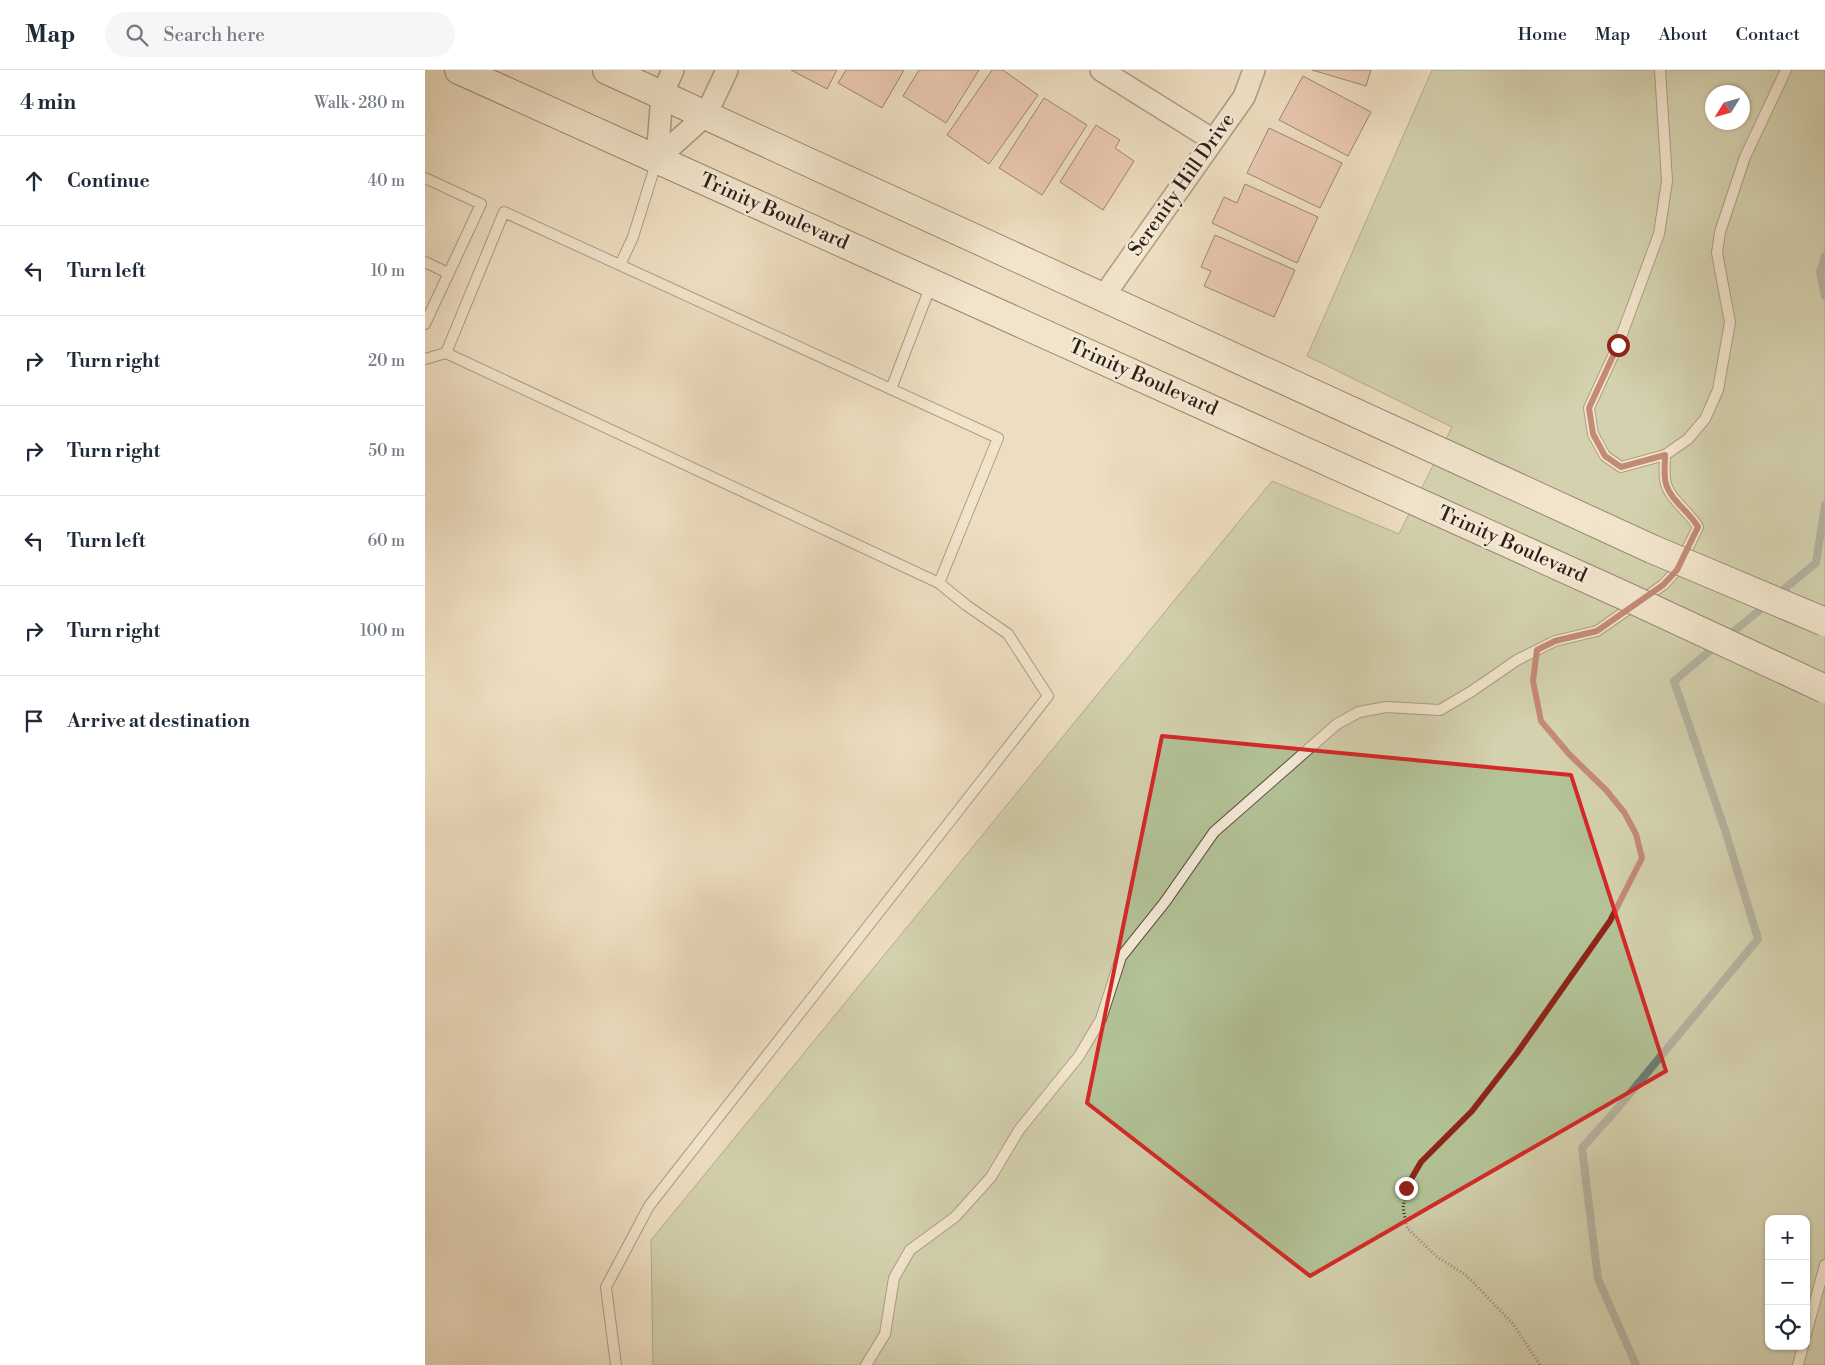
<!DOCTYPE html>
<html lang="en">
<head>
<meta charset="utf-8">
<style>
  :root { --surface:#fff; --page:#f6f6f7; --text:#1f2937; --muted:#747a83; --line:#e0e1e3 }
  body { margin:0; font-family:"Libre Bodoni",serif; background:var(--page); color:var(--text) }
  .controls { position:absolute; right:15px; bottom:15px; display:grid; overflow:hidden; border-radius:10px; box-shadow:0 1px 4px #0004 }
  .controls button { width:45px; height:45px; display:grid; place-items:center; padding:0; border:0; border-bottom:1px solid var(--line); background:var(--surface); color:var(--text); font:25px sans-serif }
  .compass { position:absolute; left:1280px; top:15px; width:45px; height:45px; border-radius:50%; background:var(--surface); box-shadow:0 1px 4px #0004; rotate:233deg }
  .stop { position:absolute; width:15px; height:15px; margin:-11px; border:4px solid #8f2418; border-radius:50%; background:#fff }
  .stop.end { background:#8f2418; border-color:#fff; box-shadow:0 1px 5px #0008 }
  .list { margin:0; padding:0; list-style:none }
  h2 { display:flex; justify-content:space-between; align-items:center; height:65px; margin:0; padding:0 20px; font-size:21px }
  h2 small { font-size:16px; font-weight:400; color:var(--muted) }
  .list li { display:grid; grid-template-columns:32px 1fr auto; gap:15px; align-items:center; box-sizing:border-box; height:90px; padding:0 20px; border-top:1px solid var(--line) }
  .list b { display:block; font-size:19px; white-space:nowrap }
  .list em { font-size:16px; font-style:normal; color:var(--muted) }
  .icon { flex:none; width:28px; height:28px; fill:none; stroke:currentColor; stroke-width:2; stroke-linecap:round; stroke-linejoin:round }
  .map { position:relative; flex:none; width:1400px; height:1295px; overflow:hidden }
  header { display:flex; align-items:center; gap:30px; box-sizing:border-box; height:70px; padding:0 25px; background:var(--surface); border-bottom:1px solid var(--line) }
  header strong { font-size:24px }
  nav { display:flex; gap:28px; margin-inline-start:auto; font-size:18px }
  .search { width:350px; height:45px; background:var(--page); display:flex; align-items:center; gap:12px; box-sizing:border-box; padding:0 18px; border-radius:28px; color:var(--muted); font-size:19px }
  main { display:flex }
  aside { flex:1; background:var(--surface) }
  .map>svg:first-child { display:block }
  .green { fill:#b3c297; stroke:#707056; fill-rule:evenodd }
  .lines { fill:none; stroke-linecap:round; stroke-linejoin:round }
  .stream { stroke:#6f7d77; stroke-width:8 }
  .building { fill:#e5ad9d; stroke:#2e1f16 }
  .service-casing { stroke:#5e4f41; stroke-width:12 }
  .minor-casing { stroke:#5e4f41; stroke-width:24 }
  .secondary-casing { stroke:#2e1f16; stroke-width:30 }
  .path { stroke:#2e1f16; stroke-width:3; stroke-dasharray:1 2.5; stroke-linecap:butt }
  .service { stroke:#f4ead7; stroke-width:10 }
  .minor { stroke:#f4ead7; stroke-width:21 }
  .secondary { stroke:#f4ead7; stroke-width:28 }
  .secondary-bridge-casing { stroke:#2e1f16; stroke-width:30; stroke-linecap:butt }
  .secondary-bridge { stroke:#f4ead7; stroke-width:28 }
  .route { stroke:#8f2418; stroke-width:6 }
  .marked { fill:none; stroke:#d62828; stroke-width:4; stroke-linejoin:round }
  .labels { text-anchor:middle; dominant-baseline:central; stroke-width:5; stroke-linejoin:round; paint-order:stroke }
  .street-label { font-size:20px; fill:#2e1f16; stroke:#f4ead7 }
</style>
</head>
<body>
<header>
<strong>Map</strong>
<div class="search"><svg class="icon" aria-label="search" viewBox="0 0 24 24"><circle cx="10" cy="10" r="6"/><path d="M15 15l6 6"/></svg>Search here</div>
<nav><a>Home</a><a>Map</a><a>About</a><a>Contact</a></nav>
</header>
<main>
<aside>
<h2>4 min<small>Walk · 280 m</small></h2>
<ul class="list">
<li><svg class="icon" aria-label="ahead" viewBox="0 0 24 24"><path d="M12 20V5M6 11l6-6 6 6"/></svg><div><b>Continue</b></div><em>40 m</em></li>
<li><svg class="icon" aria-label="left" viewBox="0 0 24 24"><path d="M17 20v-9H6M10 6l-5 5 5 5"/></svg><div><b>Turn left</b></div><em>10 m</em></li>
<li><svg class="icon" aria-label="right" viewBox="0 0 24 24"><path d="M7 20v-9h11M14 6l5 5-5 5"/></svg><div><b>Turn right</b></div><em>20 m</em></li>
<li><svg class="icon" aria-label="right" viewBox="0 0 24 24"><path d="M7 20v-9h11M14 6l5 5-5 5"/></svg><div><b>Turn right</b></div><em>50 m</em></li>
<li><svg class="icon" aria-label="left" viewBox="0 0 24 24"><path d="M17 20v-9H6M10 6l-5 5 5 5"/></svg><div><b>Turn left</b></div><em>60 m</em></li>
<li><svg class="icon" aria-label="right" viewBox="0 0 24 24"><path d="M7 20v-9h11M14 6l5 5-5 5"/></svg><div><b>Turn right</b></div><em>100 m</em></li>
<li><svg class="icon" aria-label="arrive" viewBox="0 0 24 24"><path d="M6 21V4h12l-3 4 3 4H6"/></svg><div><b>Arrive at destination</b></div></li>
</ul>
</aside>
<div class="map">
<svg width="1400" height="1295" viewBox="0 0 1400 1295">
  <rect width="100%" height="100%" fill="#eedec1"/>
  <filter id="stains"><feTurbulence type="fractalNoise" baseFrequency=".004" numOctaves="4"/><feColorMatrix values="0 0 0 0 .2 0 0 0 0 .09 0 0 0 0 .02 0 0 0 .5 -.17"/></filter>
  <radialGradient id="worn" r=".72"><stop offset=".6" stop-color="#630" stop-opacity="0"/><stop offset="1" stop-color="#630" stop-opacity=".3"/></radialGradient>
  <path class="green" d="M1007,0H1400V1295H228L226,1170L847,411L974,464L1027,357L882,286ZM1288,22H1318V52H1288ZM1344,1149H1381V1276H1344Z"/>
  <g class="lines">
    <path class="stream" d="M1400,186L1395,202L1400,226
      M1352,525L1391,493L1400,435
      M1302,567L1342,534
      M1211,1295L1173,1209L1157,1078L1192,1039L1333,869L1300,760L1249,611L1293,574"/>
  </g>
  <path class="building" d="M366,0H412L402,19Z
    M421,0H479L457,38L413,13Z
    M494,0H554L521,53L478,26Z
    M567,0H578L613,25L564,94L522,65Z
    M887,0H946L941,16Z
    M878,6L946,42L923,86L854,50Z
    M619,28L662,55L617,125L574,98Z
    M671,55L695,70L690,78L709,91L678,140L635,112Z
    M844,58L917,93L895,138L822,103Z
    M820,114L893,147L872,193L787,153L799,127L812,133Z
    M790,165L870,200L849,247L779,216L786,201L776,197Z"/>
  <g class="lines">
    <g class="service-casing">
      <path id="service" d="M1235,0L1242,111L1234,164L1193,275L1164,338L1168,364L1180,386L1196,397L1240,385L1263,369L1280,349L1293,320L1305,252L1292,183L1295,162L1320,87L1361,0
        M0,108L56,134L0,254
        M0,192L23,203
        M195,195L208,167L232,90
        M21,283L514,513
        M0,289L21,283L79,142L573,368L514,513L541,535L583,564L623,626L224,1136L181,1217L191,1295
        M466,319L506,215
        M1381,1264L1400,1195
        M441,1295L460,1264L469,1208L485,1180L530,1147L566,1107L594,1060L654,986L676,949L696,887L740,832L789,762L912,654L934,642L961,637L1015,640L1047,621L1092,590L1130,571L1172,561L1238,515L1252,500L1273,457C1264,441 1242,428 1240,409C1239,401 1240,393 1240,385
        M1373,1295L1378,1276"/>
    </g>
    <g class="minor-casing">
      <path id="minor" d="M676,0L788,70
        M232,89L281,45L302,0
        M232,89L237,25L248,0
        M678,227L819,27L829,0"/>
    </g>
    <g class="secondary-casing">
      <path id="secondary" d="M34,0L1010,440
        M182,0L1029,388"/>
    </g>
    <path class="path" d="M1110,600L1108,611L1116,651L1144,684L1181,720L1199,742L1211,764L1217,787L1185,851L1092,983L1047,1041L996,1092L981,1118L978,1138L982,1158L1011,1186L1042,1206L1088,1254L1115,1295"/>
    <use href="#service" class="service"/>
    <use href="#minor" class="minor"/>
    <use href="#secondary" class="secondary"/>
    <g class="secondary-bridge-casing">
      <path id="secondary-bridge" d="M1029,388L1227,479L1400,552
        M1010,440L1200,526L1400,619"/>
    </g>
    <use href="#secondary-bridge" class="secondary-bridge"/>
  </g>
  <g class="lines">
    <path class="route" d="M981,1118L996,1092L1047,1041L1092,983L1185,851L1217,788L1211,764L1199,742L1181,720L1144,684L1116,651L1108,611L1112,580L1130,571L1172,561L1238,515L1252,500L1273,457C1264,441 1242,428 1240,409C1239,401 1240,393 1240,385L1196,397L1180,386L1168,364L1164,338L1193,275"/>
  </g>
  <path d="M0 0H1400V1295H0ZM737,666L1146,705L1241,1001L885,1206L662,1033Z" fill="#eedec1" fill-opacity=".55" fill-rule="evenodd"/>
  <path class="marked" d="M737,666L1146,705L1241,1001L885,1206L662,1033Z"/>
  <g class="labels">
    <g class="street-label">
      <text transform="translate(757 115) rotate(-55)">Serenity Hill Drive</text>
      <text transform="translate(349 142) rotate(24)">Trinity Boulevard</text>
      <text transform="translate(718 308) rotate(24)">Trinity Boulevard</text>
      <text transform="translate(1087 475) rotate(24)">Trinity Boulevard</text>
    </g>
  </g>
  <rect width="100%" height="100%" filter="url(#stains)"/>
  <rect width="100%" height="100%" fill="url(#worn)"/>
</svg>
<div class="controls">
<button>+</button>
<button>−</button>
<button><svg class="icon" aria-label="locate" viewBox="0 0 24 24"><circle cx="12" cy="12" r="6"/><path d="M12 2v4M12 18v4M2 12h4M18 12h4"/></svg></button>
</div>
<svg class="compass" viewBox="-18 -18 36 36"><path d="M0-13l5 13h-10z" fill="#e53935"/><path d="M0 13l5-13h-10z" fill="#747a83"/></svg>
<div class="stop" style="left:1193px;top:275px"></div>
<div class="stop end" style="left:981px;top:1118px"></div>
</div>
</main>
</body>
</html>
